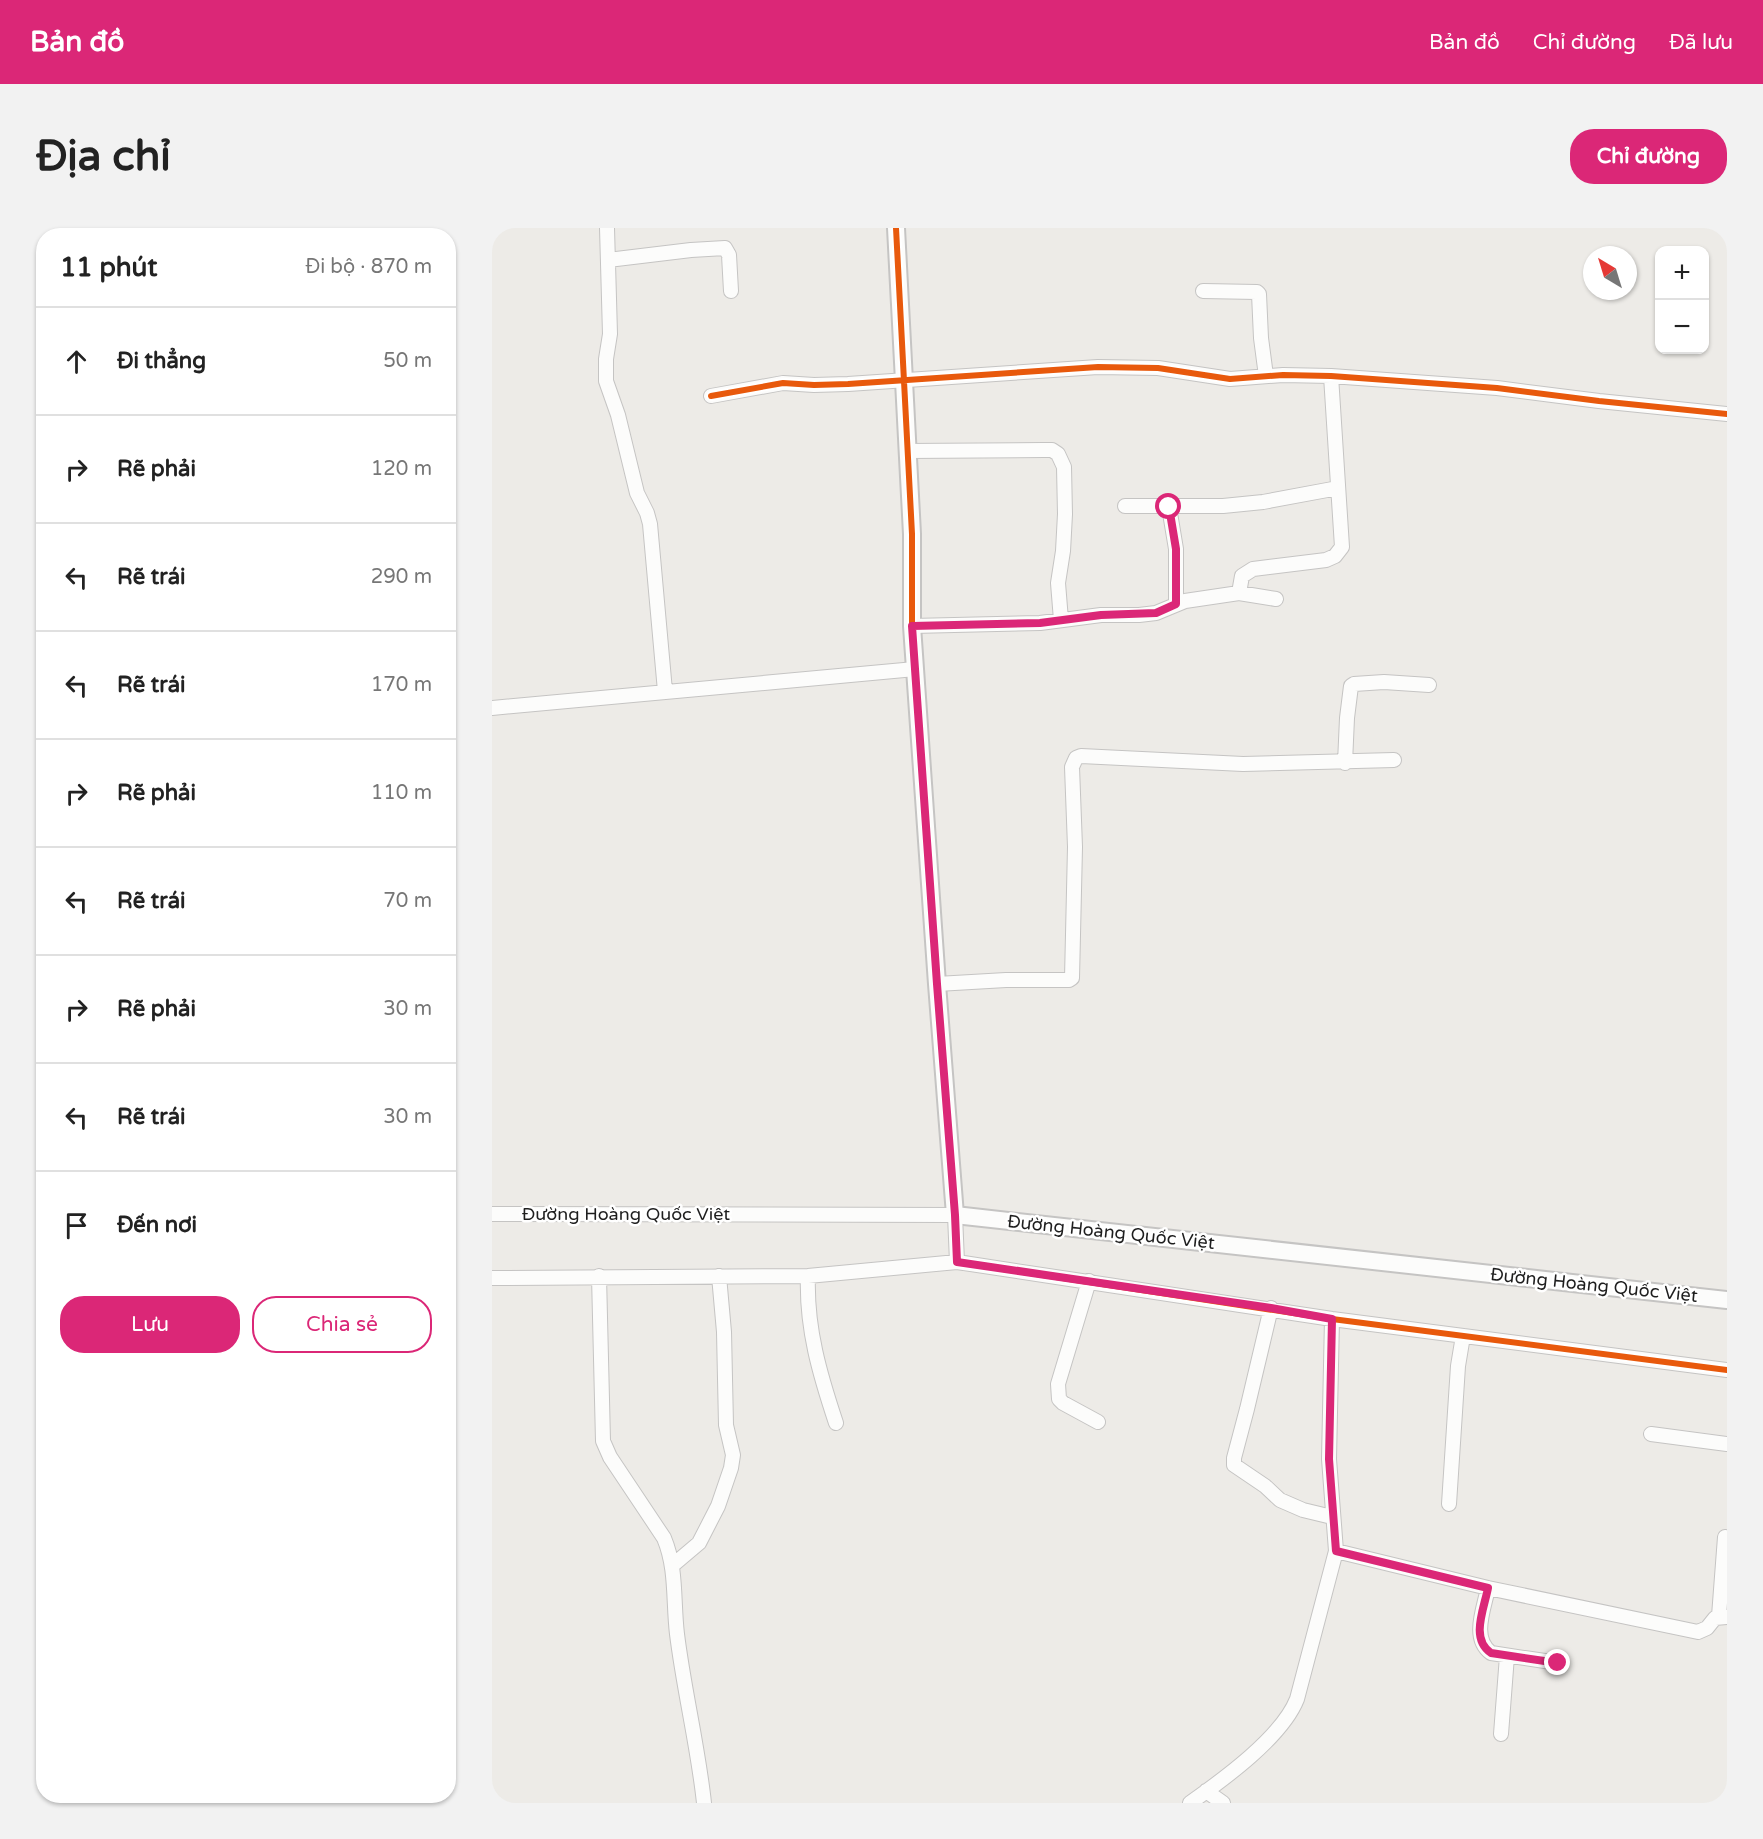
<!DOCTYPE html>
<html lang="vi">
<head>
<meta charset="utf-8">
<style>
  :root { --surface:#fff; --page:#f2f2f2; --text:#222; --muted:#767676; --line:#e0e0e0; --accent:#db2777 }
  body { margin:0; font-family:"Varela Round",sans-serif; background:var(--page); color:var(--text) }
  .controls { position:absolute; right:18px; top:18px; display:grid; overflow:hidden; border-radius:12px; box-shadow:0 2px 4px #0004 }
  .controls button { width:54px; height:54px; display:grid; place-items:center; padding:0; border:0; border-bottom:2px solid var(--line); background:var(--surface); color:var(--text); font:30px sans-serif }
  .compass { position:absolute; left:1091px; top:18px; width:54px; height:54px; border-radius:50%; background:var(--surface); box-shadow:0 2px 4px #0004; rotate:322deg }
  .stop { position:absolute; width:18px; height:18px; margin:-14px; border:4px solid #db2777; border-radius:50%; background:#fff }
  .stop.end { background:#db2777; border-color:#fff; box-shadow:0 2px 6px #0008 }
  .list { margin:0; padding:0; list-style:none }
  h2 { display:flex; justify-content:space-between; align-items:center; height:78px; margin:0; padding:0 24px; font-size:26px }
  h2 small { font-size:20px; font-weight:400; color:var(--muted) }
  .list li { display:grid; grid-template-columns:39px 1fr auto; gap:18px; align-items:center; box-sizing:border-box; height:108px; padding:0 24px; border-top:2px solid var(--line) }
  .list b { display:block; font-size:22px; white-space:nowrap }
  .list em { font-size:20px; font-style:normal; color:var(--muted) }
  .actions { display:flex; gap:12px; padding:18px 24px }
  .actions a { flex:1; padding:14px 0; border:2px solid var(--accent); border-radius:24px; text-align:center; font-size:21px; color:var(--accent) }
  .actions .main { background:var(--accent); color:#fff }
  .icon { flex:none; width:33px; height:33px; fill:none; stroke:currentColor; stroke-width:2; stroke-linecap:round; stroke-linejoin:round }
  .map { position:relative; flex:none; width:1235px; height:1575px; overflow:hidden; border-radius:24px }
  header { display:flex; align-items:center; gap:36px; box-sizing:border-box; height:84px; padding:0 30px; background:var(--accent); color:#fff }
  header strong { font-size:28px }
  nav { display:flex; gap:33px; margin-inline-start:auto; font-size:21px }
  .intro { display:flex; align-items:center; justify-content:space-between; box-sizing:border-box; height:144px; padding:0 36px }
  h1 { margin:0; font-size:42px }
  .button { padding:15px 27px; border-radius:24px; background:var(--accent); color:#fff; font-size:21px; font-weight:700 }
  main { display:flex; gap:36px; padding:0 36px }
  aside { flex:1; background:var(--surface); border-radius:24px; box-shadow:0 2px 4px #0004 }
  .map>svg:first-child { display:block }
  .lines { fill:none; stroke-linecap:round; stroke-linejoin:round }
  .minor-casing { stroke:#c5c4c3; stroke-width:16 }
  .tertiary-casing { stroke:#c5c4c3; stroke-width:20 }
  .minor { stroke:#fcfcfb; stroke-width:14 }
  .tertiary { stroke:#fcfcfb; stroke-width:16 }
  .cycleway-casing { stroke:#fff; stroke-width:10 }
  .cycleway { stroke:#e8590c; stroke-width:6 }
  .route { stroke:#db2777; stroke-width:8 }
  .labels { text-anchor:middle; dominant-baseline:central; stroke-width:5; stroke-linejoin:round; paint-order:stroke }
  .street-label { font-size:18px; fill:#1e1e1e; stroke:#fff }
</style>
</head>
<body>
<header>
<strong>Bản đồ</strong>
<nav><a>Bản đồ</a><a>Chỉ đường</a><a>Đã lưu</a></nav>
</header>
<div class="intro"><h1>Địa chỉ</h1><a class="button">Chỉ đường</a></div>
<main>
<aside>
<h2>11 phút<small>Đi bộ · 870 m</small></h2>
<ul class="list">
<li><svg class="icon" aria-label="ahead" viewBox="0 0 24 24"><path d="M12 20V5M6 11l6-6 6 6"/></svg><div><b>Đi thẳng</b></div><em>50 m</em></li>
<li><svg class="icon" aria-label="right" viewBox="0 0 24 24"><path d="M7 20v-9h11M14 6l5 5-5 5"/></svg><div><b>Rẽ phải</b></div><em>120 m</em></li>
<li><svg class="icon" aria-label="left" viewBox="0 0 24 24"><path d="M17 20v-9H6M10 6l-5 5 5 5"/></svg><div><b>Rẽ trái</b></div><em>290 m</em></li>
<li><svg class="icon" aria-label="left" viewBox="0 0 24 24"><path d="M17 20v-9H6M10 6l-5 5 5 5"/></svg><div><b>Rẽ trái</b></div><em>170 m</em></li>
<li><svg class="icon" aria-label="right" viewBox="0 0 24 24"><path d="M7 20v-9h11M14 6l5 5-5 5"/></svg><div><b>Rẽ phải</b></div><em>110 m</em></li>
<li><svg class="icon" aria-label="left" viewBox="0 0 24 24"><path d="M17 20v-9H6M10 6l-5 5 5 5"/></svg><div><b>Rẽ trái</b></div><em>70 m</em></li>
<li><svg class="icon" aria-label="right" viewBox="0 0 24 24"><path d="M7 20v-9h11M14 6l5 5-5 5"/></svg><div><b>Rẽ phải</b></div><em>30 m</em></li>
<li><svg class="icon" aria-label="left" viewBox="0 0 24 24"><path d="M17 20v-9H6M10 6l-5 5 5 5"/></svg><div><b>Rẽ trái</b></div><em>30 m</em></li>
<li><svg class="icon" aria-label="arrive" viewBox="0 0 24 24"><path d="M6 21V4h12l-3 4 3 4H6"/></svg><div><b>Đến nơi</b></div></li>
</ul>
<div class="actions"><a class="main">Lưu</a><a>Chia sẻ</a></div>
</aside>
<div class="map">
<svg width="1235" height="1575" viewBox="0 0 1235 1575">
  <rect width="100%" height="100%" fill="#edebe7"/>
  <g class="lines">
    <g class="minor-casing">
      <path id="minor" d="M115,0L118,106L114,131V153L126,187L145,265L155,285L158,296L173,463
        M116,32L199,22L233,20L237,27L239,63
        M711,63L765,64L767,66L769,110L774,148
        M219,168L291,155L322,157L356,156L606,139L666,140L738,151L791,147L839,148L1005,160L1107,173L1235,186
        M415,223L552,222H560L566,226L572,239L573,286L571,323L566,355L569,392
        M633,278H731L771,274L846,260
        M677,279L684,321V376
        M747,365L750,348L761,341L834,332L843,328L850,319L839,148
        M420,398L548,395L609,387H647L664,385L693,373L747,365L784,371
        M0,480L423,441
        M853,535L855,490L859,458L862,456L892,454L937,457
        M445,756L514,752H577L580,750L583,619L580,539L584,530L589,528L751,536L902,532
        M0,986L463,987L465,1034L840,1091L1235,1142
        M107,1048L111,1213L118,1229L172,1310C185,1341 181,1373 185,1406C192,1463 206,1518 212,1575
        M316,1048C314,1100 328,1147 344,1195
        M0,1050L316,1048L465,1034
        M597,1053L566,1156L567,1171L571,1175L606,1194
        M779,1080L755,1181L742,1230V1237L773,1258L788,1272L811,1282L840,1289
        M1159,1206L1235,1216
        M957,1276L966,1138L971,1108
        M844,1323L996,1360L1206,1404L1215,1400L1223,1390L1235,1389
        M181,1337L207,1315L226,1278L239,1240L241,1227L234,1197L232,1104L227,1048
        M996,1360C992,1381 979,1410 999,1425L1066,1435
        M1227,1388L1233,1309
        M1009,1506L1015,1428
        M714,1563L731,1575
        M698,1575C732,1551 790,1509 805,1471L844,1323L837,1231L840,1091"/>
    </g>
    <g class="tertiary-casing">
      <path id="tertiary" d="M404,0L420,306V398L445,756L463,987L1235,1072"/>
    </g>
    <use href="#minor" class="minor"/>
    <use href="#tertiary" class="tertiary"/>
    <g class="cycleway-casing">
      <path id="cycleway" d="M404,0L420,306V398L445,756L463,987L465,1034L840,1091L1235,1142
        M219,168L291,155L322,157L356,156L606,139L666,140L738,151L791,147L839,148L1005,160L1107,173L1235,186"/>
    </g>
    <use href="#cycleway" class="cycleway"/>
  </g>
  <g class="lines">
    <path class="route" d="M677,279L684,321V376L664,385L609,387L548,395L420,398L445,756L463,987L465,1034L779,1080L840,1091L837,1231L844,1323L996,1360C992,1381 978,1411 999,1425L1066,1435"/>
  </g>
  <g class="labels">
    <g class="street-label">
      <text x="134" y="986">Đường Hoàng Quốc Việt</text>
      <text transform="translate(619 1004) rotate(6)">Đường Hoàng Quốc Việt</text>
      <text transform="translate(1102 1057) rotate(6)">Đường Hoàng Quốc Việt</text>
    </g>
  </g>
</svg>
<div class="controls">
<button>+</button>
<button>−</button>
</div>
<svg class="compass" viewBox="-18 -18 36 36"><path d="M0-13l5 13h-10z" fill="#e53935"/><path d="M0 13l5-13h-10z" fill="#767676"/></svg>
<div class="stop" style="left:677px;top:279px"></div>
<div class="stop end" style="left:1066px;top:1435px"></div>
</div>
</main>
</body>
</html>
